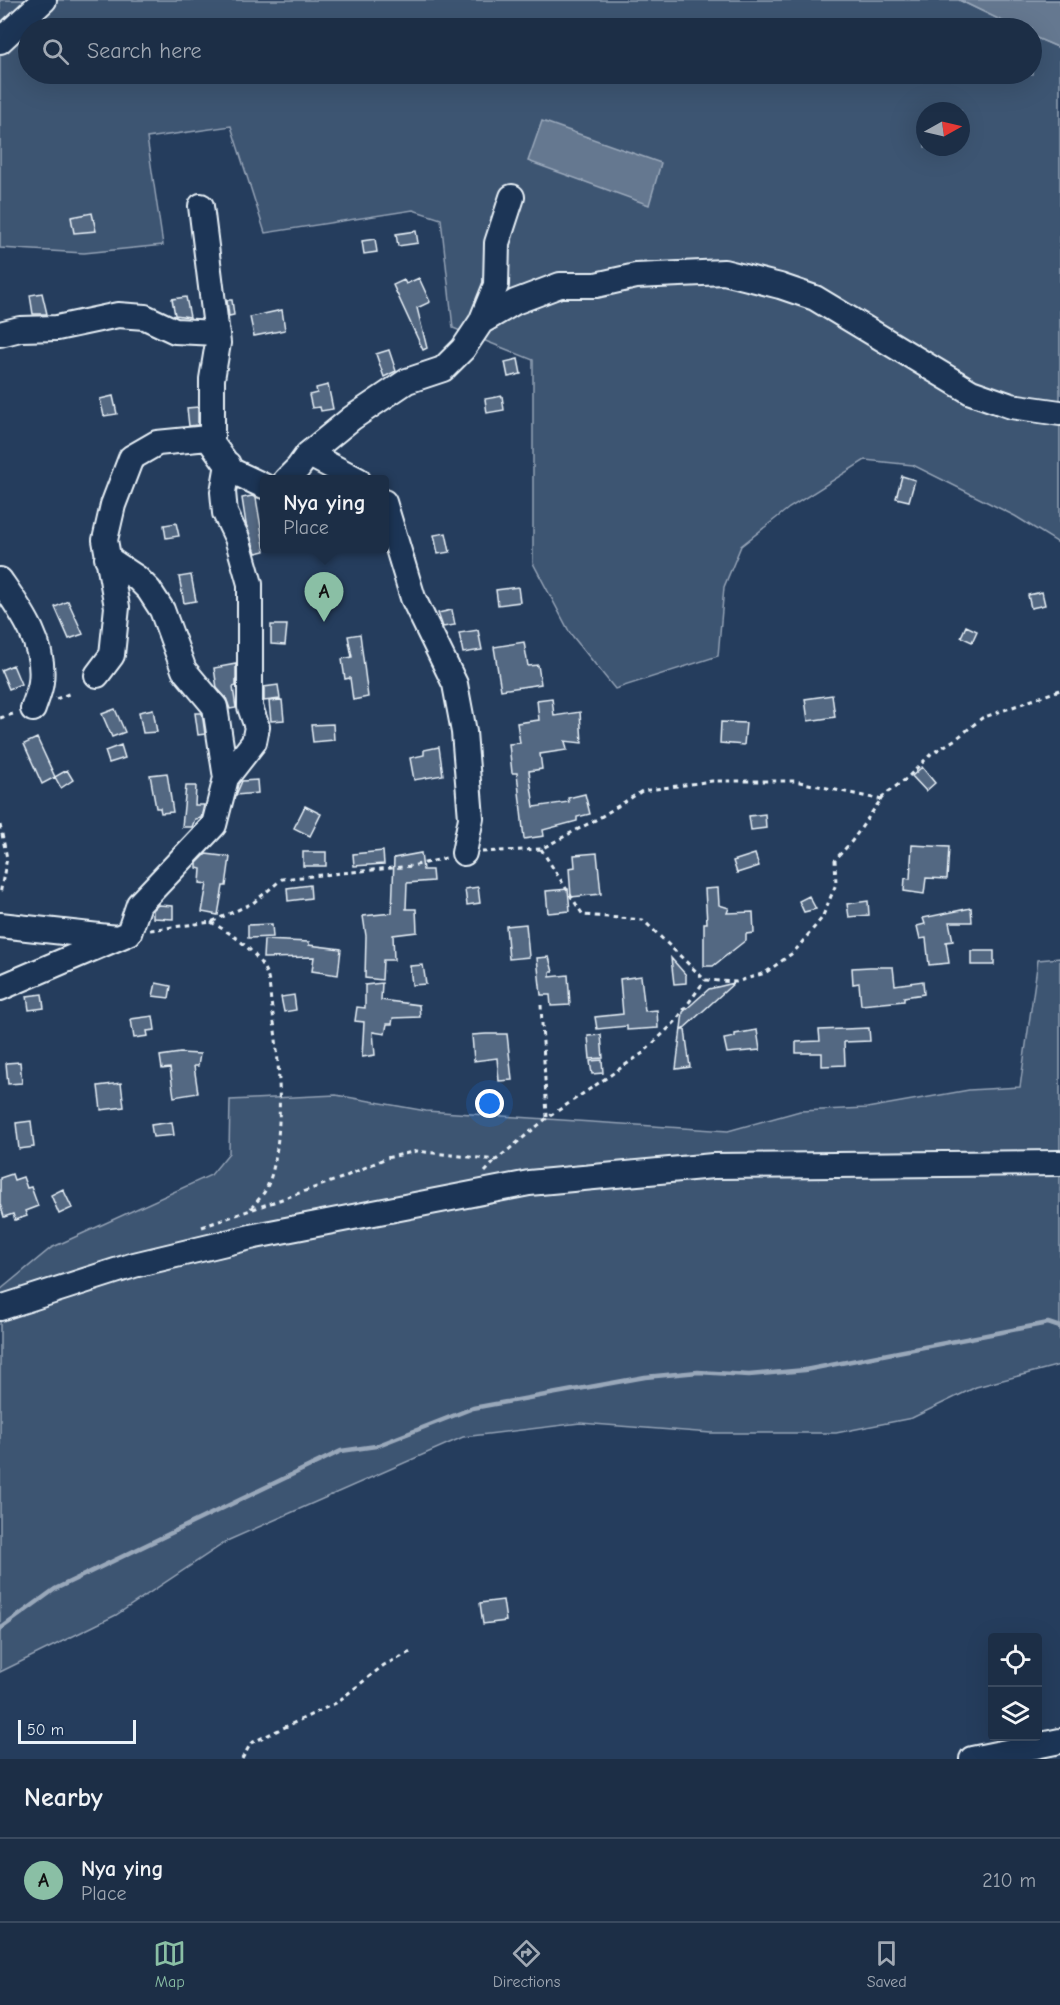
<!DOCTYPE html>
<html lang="en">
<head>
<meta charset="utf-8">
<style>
  :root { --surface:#1c2e46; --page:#293a51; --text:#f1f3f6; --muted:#a0a8b3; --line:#3a4a5f; --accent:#8abfa5 }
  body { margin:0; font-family:"Comic Neue",sans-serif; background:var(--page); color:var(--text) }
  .controls { position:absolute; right:18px; bottom:18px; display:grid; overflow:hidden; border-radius:6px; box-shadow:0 6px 24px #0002 }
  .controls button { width:54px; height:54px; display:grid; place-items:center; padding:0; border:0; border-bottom:2px solid var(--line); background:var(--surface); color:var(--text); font:30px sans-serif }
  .compass { position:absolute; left:916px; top:102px; width:54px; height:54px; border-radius:50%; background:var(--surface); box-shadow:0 6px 24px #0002; rotate:82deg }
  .scale { position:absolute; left:18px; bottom:15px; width:118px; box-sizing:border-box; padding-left:6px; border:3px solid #e8f1f8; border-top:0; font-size:16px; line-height:21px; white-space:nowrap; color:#e8f1f8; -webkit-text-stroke:4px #1d3557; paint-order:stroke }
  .you { position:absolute; left:490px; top:1104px; width:21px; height:21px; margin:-15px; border:4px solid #fff; border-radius:50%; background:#1a73e8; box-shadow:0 0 0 9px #1a73e833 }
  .badge { display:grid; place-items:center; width:39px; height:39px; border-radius:50%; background:var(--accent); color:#111; font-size:20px; font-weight:700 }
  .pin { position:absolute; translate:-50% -50px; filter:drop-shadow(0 2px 3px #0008) }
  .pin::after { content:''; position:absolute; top:32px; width:21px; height:18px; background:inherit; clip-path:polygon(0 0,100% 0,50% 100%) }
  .popup { position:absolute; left:260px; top:475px; width:129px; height:78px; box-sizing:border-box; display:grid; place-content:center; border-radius:6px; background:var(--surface); filter:drop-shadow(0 2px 4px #0005); font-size:20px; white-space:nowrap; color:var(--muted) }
  .popup b { font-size:22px; color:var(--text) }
  .popup::after { content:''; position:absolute; left:50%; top:100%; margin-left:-12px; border:12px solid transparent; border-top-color:var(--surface) }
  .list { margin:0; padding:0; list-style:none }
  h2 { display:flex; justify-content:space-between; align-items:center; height:78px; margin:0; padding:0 24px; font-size:26px }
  h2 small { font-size:20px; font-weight:400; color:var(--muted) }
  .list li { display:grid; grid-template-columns:39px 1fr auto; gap:18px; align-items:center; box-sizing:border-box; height:84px; padding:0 24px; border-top:2px solid var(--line) }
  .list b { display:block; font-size:22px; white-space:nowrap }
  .list p { margin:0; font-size:20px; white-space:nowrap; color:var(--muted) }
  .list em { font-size:20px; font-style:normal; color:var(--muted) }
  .icon { flex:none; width:33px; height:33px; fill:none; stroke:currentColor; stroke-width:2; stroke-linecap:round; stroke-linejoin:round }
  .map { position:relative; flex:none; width:1060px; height:1759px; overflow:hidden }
  .search { position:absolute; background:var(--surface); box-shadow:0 6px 24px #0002; left:18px; right:18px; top:18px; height:66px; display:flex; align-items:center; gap:15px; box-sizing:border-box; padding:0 21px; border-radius:33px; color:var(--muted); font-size:22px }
  .sheet { height:162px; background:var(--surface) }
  nav { display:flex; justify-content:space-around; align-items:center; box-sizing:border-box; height:84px; border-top:2px solid var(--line); background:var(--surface); font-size:16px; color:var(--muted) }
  nav a { display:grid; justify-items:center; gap:3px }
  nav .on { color:var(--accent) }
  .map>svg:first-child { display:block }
  .green { fill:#3e5472; stroke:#93a2b5; stroke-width:1.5; fill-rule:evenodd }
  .water { fill:#657890; stroke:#99a8ba; stroke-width:1.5 }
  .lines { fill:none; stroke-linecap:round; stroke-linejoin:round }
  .stream { stroke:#99a8ba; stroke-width:4.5 }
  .building { fill:#536782; stroke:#e8f1f8; stroke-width:1.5 }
  .minor-casing { stroke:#e8f1f8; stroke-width:28 }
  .path { stroke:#e8f1f8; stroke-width:3; stroke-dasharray:4.5 4.5; stroke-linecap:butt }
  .minor { stroke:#1d3557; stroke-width:24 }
</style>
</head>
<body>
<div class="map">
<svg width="1060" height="1759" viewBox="0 0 1060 1759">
  <rect width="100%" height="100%" fill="#253d5d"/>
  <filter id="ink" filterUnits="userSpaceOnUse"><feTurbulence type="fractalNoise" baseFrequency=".0167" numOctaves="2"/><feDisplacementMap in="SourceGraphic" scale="12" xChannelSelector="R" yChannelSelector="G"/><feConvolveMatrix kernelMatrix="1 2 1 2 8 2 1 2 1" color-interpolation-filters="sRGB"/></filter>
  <g filter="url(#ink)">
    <path class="green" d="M0,0H959L1017,28H28V74H1032V36L1060,48V544L1015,516L913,465L865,460L789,508L741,546L724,587L718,656L615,689L570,633L533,563V360L453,328L441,219L413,210L265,233L231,126L147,138L163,245L84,253L0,248ZM925,111H961V147H925Z
      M1060,958V1365L976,1387L912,1418L836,1433H711L580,1423L463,1437L229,1540L116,1615L0,1672V1290L51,1248L211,1175L229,1153L230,1100L336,1095L426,1111L728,1131L800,1111L867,1108L969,1090L1020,1087L1038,960Z"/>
    <path class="water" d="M959,0H1060V48L1032,36V28H1017Z
      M542,121L661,163L649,205L528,161Z"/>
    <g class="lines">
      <path class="stream" d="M0,1629L55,1589L341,1451L376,1446L473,1408L645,1377L698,1372L749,1375L805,1370L1048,1323L1060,1327"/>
    </g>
    <path class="building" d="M92,213L96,231L74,233L71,217Z
      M416,231L418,243L398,246L396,234Z
      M375,239L377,252L364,254L362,241Z
      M419,278L430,302L417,308L427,348L423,350L393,285L404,280L406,284Z
      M42,293L47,314H33L30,295Z
      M186,297L190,317L175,315L172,299Z
      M227,300H232L234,315L229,316Z
      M282,310L285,330L254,336L250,317Z
      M389,350L396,371L384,377L376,354Z
      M518,359L521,374L508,377L505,362Z
      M328,385L333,409L321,411L320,407L312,408L309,395L317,393L316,388Z
      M113,396L117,414L104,416L100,399Z
      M502,396L504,410L487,413L485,399Z
      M198,407V425L189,426L187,408Z
      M902,476L915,480L909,501L896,498Z
      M252,496L256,498L265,551L256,553L246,524L242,498Z
      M176,523L179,536L166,538L164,525Z
      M446,533L450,552L438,554L434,535Z
      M191,575L196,601L184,603L179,577Z
      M518,587L520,602L498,605L496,590Z
      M1042,592L1045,605L1031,608L1028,595Z
      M68,601L83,634L69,639L55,607Z
      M452,610L455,625L443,627L438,613Z
      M271,625H287L285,645L271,644Z
      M966,626L977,631L972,642L961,637Z
      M478,630L482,650L463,653L459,633Z
      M360,634L368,697L353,700L350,678L345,679L342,659L352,657L348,636Z
      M524,642L528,666L538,665L541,684L501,690L494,647Z
      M236,664V686L233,687L236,708L230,709L226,698L217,688L214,668Z
      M13,665L21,684L9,689L1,670Z
      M278,685L280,699L264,701V687Z
      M832,695L835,717L808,721L805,699Z
      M552,698L554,716L580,712L582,743L565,741L567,750L540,754L542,769L529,771L534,807L569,802L568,798L585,794L590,814L577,817V821L543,830L544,836L524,839L517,773H512L509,744L520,743L517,723L539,720L537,700Z
      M282,700L284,720L271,721L269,701Z
      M115,709L125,732L112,737L102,714Z
      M153,709L157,732L143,733L139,712Z
      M195,713H202L205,734L198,735Z
      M721,722L746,723L744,745L720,743Z
      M333,724L334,740L313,742L311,725Z
      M37,738L55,777L67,770L73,780L61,788L55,777L42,784L24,744Z
      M121,745L125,758L109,763L105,751Z
      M439,747L443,775L414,780L410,758L424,755V750Z
      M922,767L935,783L926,791L912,776Z
      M167,773L173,812L161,813L160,808H156L150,775Z
      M257,780L258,793L236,795L242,781Z
      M186,786H196L195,805H204L201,818L195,819L192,827H182Z
      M305,806L321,814L310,836L294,828Z
      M765,814L766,828L751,830L749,816Z
      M912,845L949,847L947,879L926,878L924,894L904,891L905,878L910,879Z
      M383,851L384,864L354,866L353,854Z
      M303,852H326V866H303Z
      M421,853L423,870H432L433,881L407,883L406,909H416L417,932L393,935L394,960H383L382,980L365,978L366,936L363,916L392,913L394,858Z
      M597,853L601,894L571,897L569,868L575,867L574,855Z
      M206,854L230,857L226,886H223L218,915L202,912L207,884L200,883L201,869L197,868V863Z
      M755,854L759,866L737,873L733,861Z
      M310,885L311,898L288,901L287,888Z
      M478,887L480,903L467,905L465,889Z
      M718,888L719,905L729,908L727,913L753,912L754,933L746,934V940L713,966H704V923H707L705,889Z
      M568,889L570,911L548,913L546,891Z
      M809,896L816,909L804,912L799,901Z
      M868,901L869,915L849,917L847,904Z
      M158,905L173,906V919L153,918V910Z
      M971,908L972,922H949L953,941L946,942L949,963L929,965L926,938L920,939L917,926L925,924L923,918Z
      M272,924L273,937L248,938V925Z
      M526,924L529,957L509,959L506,926Z
      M264,940L309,942V945L341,949L338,975L312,971L314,957L263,958Z
      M971,951H994V965H971Z
      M549,957L553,972H550V977L568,975L570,1005L551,1006L550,995H541L537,958Z
      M671,958L686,975V983L674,984Z
      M423,965L426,984L412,985L410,966Z
      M870,967H893L895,985L923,981L924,994L904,997V1001L861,1005L859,983L853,984L852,968Z
      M641,976L645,1011L657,1010L658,1028L627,1030V1026L597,1029L595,1017L623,1014L620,979Z
      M156,983L171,986L169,998L153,996Z
      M382,983L381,1000L419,1005L420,1017L393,1018L392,1024H387L385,1034L373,1032L375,1055L362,1057L364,1022L355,1021L357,1007L365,1008V985Z
      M734,983L682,1030H685L690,1067L676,1069L683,1012L709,989Z
      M42,994L44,1008L29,1010L27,996Z
      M294,995L296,1010L284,1012L281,997Z
      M153,1016L155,1030L147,1031L148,1036L134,1038L131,1019Z
      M869,1028L870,1041L844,1042L845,1065L822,1066V1053H796V1042L820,1041L819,1030Z
      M757,1030L760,1050L727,1053L724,1039L735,1037V1034Z
      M486,1034H507L512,1080L499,1081L497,1058L474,1061L472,1035Z
      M601,1035L603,1058L590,1059L588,1036Z
      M180,1053L200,1054L198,1066H194L198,1093L174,1097L170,1068L162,1069L160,1056Z
      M602,1060L603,1073L592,1074L590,1061Z
      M20,1062L22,1083L8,1084L6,1063Z
      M121,1083L124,1107L101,1110L98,1086Z
      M31,1121L34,1147L19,1149L16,1123Z
      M172,1122L174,1135L153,1137L151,1125Z
      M12,1174L14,1180L23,1177L27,1188L31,1187L38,1206L25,1211L27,1216L15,1220L13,1214L4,1217L0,1204V1178Z
      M63,1189L72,1208L59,1214L51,1195Z
      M503,1600L506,1621L483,1624L480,1603Z"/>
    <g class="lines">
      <g class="minor-casing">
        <path id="minor" d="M0,41L44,0
          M201,206L218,343L212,379V442
          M481,322L496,285L497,243L512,197
          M0,334L20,329L57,328L118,315L145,317L175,331L217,333
          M308,454L358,480
          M286,480L298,468L308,454L352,418L407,381L443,369L463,349L481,322L515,302L560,285H596L636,276L724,272L780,286L815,298L971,392L1011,406L1060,413
          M384,502L413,598L455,684L464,732L471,818L464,853
          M0,580C20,609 46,644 41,682C40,691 36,700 33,709
          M97,675L112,655L117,607L105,540L113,505L131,458L157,443L208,438L232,471L264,486
          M226,778L254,742L257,727L250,707V584L237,538L225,513L223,492L228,464
          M0,925L117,938
          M0,988L129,933L139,904L214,825L226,778L215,707L184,670L162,610L149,590L137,578L107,558
          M0,1308L134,1265L255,1236L529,1183L713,1166L1060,1163
          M972,1759L1060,1741"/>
      </g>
      <path class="path" d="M56,699L71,693
        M0,718L16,713
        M0,825L7,858L0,894
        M541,849L583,915L643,920L705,980L736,982L765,973L794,952L822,918L836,884L835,860L852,841L884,795L906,779L931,754L956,739L982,718L1060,690
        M482,852L541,849L599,818L642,791L712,781H795L882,800
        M211,922C232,934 257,950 267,975C270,983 270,994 271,1002C279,1049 287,1147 266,1189C262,1197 254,1204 249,1211
        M150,930L211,922L253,903L282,879L412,866L446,858
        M541,1005L547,1117
        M485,1172L496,1160
        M202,1227L342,1178L386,1158L417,1151L496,1160L547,1118L643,1053L675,1022L705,980
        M242,1759L251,1743L336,1703L384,1665L411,1652"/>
      <use href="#minor" class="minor"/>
    </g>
  </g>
</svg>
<div class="controls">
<button><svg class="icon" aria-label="locate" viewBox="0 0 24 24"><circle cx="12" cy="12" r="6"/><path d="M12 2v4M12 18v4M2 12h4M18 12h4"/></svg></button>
<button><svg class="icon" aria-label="layers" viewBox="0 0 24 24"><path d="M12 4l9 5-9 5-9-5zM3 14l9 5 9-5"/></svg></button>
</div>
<svg class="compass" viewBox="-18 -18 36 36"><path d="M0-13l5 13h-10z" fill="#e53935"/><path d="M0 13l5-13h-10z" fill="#a0a8b3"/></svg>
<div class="scale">50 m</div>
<div class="you"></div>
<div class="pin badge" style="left:324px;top:622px">A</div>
<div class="popup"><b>Nya ying</b>Place</div>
<div class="search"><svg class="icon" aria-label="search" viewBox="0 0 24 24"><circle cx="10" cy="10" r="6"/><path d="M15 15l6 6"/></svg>Search here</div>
</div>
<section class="sheet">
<h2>Nearby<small></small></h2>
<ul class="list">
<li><span class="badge">A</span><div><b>Nya ying</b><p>Place</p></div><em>210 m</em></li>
</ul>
</section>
<nav>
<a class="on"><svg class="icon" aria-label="map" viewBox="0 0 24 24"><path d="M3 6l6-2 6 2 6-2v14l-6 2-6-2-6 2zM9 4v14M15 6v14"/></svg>Map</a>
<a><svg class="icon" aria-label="directions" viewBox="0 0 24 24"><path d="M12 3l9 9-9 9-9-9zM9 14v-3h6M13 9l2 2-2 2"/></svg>Directions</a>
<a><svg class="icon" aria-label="saved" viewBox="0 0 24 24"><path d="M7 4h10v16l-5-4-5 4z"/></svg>Saved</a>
</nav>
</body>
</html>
